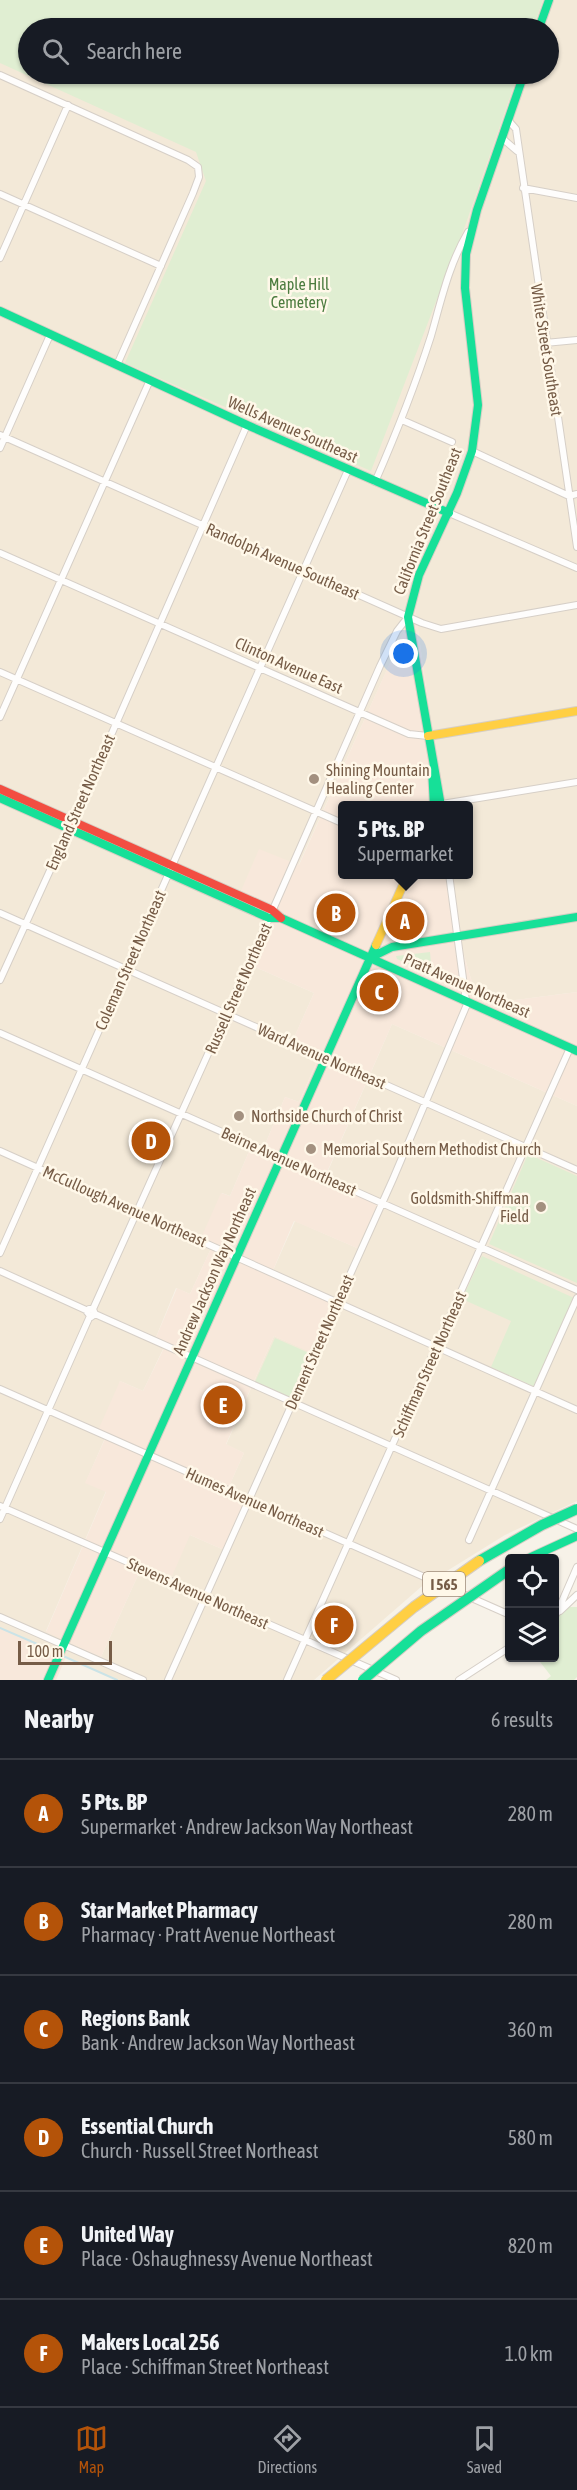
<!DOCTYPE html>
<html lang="en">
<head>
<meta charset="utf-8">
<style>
  :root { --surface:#171b24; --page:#20242c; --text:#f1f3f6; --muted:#9ea1a6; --line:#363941; --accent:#b45309 }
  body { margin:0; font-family:"Asap Condensed",sans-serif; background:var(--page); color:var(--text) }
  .controls { position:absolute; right:18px; bottom:18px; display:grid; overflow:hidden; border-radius:6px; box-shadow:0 2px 4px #0004 }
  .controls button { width:54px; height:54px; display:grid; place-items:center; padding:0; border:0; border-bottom:2px solid var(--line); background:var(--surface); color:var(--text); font:30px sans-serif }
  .scale { position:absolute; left:18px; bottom:15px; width:94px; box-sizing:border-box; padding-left:6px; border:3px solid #765c47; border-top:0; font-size:16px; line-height:21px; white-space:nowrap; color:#765c47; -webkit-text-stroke:4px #fff8e9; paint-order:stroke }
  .you { position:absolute; left:404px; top:654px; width:21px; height:21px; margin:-15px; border:4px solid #fff; border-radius:50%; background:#1a73e8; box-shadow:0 0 0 9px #1a73e833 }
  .badge { display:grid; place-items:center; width:39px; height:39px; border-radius:50%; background:var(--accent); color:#fff; font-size:20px; font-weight:700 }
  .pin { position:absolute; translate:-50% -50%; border:3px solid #fff; box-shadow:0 2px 6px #0006 }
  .popup { position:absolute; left:338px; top:801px; width:135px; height:78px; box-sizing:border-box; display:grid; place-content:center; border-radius:6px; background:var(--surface); filter:drop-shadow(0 2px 4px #0005); font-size:20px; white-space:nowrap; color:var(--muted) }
  .popup b { font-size:22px; color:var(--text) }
  .popup::after { content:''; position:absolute; left:50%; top:100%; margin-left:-12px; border:12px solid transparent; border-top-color:var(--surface) }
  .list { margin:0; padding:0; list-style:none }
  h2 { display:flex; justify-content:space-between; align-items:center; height:78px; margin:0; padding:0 24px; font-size:26px }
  h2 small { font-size:20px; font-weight:400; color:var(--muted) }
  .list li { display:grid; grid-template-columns:39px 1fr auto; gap:18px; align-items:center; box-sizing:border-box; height:108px; padding:0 24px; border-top:2px solid var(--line) }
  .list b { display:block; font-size:22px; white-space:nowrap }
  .list p { margin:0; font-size:20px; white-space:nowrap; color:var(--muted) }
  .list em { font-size:20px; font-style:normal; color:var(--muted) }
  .icon { flex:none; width:33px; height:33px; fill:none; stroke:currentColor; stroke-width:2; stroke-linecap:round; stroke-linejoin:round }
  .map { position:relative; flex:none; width:577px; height:1680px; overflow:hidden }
  .search { position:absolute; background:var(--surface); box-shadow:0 2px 4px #0004; left:18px; right:18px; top:18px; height:66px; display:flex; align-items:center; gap:15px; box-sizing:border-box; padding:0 21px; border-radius:33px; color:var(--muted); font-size:22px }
  .sheet { height:726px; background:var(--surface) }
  nav { display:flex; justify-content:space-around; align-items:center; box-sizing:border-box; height:84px; border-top:2px solid var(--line); background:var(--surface); font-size:16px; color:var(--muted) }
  nav a { display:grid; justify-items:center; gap:3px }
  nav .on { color:var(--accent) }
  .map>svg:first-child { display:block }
  .residential { fill:#f3e9d8; fill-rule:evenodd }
  .commercial { fill:#f8e8db }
  .green { fill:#e0eed2 }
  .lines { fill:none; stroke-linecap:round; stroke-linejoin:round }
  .stream { stroke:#cae3e7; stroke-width:2 }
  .street-casing { stroke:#d6cfc7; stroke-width:8 }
  .fast-casing { stroke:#d6cec4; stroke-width:10 }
  .slow-casing { stroke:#d6cec4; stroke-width:10 }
  .jam-casing { stroke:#d6cec4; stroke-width:10 }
  .street { stroke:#fefdfc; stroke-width:6 }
  .fast { stroke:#16e098; stroke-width:8 }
  .slow { stroke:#ffcf43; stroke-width:8 }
  .jam { stroke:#f24e42; stroke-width:8 }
  .fast-bridge-casing { stroke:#d6cdc4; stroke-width:12; stroke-linecap:butt }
  .slow-bridge-casing { stroke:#d6cdc4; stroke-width:12; stroke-linecap:butt }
  .fast-bridge { stroke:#16e098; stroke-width:10 }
  .slow-bridge { stroke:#ffcf43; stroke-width:10 }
  .poi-dot { fill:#a3907f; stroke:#fff8e9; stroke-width:2 }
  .labels { text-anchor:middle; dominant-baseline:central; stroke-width:5; stroke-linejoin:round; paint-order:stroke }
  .shield { fill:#fff8e9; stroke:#9f8b78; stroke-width:1.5 }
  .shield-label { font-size:15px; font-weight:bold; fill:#765c47 }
  .park-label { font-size:16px; fill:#4c7c3f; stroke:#fff8e9 }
  .street-label { font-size:16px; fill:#765c47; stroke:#fff8e9 }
  .poi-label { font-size:16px; fill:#765c47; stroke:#fff8e9; text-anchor:start }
</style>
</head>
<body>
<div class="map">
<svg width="577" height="1680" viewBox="0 0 577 1680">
  <rect width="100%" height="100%" fill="#f7f2e8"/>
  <path class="residential" d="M0,0H577V992L492,1003L476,996L458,935L451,875L468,874V806L442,805L415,608L298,866L264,919L246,963L314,993L289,1049L317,1061L299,1102L285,1097L264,1147L253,1142L230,1196L222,1193L213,1244L190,1294L176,1288L154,1342L164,1347L143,1391L120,1381L105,1438L86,1482L106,1491L46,1631L101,1657L143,1564L190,1535L224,1550L226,1493L244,1453L226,1445L274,1336L312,1352L271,1275L295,1221L357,1248L324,1180L392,1024L577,1106V1501L505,1535L421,1587L314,1680H117L0,1628ZM28,28H548V74H28Z"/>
  <path class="commercial" d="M415,607L442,805L342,806V874L451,875L458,935L476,996L492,1003L577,992V1106L392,1024L324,1179L378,1204L357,1248L294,1221L271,1275L334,1303L312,1353L274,1336L226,1444L244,1453L226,1493L245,1502L224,1550L190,1535L172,1576L143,1564L101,1657L46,1632L106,1492L85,1483L105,1439L96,1435L120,1381L143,1391L164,1348L154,1342L177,1288L190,1294L213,1244L201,1238L221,1193L230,1196L253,1142L264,1147L285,1097L299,1102L317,1061L289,1049L314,993L246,963L264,919L235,905L259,849L299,865Z
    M0,1628L66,1657L56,1680H0Z"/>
  <path class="green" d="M0,0H543L533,28H28V74H518L465,226L371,471L125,363L206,181L196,152L0,63Z
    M430,952L432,974L397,959L396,956Z
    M528,1154L577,1176V1283L489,1244Z
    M482,1256L574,1298L535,1387L491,1367L511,1321L462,1299Z
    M275,1338L309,1353L290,1397L255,1382Z
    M564,1607H577V1677L574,1680H546L551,1676L537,1658H554L555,1619Z"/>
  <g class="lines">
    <path class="stream" d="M0,1628L58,1653
      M63,1656L117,1680"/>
    <g class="street-casing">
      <path id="street" d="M0,75L188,160L198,167L199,177L193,193L117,365
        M508,120L516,129L577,547
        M502,138L517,151
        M523,188L577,198
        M0,194L161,266
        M0,258L68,105
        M545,343L577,340
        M402,420L452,442
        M0,435L422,623L441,629L577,605
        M0,448L50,335
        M472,451L569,496L577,494
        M375,482C396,434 415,386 431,336C441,301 449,264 468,232
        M449,513L577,568
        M0,553L409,734L428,736
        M0,672L342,823
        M0,717L150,380
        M442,804L577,782
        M449,874L466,1001
        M0,913L577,1170
        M0,980L94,774L247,425
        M0,1033L577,1290
        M0,1151L577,1410
        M0,1253L348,470
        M0,1271L88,1311
        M93,1309L267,923L380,666L397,631L408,617
        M95,1314L91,1317L87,1312L89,1309H93L95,1314L577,1529
        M0,1389L510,1615
        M0,1506L396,1680
        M0,1519L90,1316
        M469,1540L577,1298
        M560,1611L577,1595
        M557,1613L577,1567
        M0,1617L143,1680
        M168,1680L393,1179L468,1002
        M287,1680L570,1048
        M459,1680L510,1647"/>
    </g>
    <g class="fast-casing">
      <path id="fast" d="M539,28L549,0
        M0,311L247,425L449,513
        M432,769L434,806
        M0,798L269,918H279
        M441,806L408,617L419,575L457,493L472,451L478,405L465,288L466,254L477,210L524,74
        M281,918L577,1051
        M370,958L392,947L577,917
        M529,1558L577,1536
        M48,1680L376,945"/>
    </g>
    <g class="slow-casing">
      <path id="slow" d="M428,736L577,711
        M376,945L408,874"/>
    </g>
    <g class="jam-casing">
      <path id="jam" d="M0,789L272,910L281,918"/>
    </g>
    <use href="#street" class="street"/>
    <use href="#fast" class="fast"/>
    <use href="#slow" class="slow"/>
    <use href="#jam" class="jam"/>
    <g class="fast-bridge-casing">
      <path id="fast-bridge" d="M479,1561L542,1525L577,1509
        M363,1680L421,1631L510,1569"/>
    </g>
    <g class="slow-bridge-casing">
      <path id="slow-bridge" d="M326,1680L414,1607L479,1561"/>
    </g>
    <use href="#fast-bridge" class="fast-bridge"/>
    <use href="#slow-bridge" class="slow-bridge"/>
  </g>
  <g class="poi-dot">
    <circle cx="314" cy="779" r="6"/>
    <circle cx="239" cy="1116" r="6"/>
    <circle cx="311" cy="1149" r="6"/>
    <circle cx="541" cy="1207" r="6"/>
  </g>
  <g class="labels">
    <rect class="shield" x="423" y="1572" width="42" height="24" rx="4.5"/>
    <g class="shield-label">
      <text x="444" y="1584">I 565</text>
    </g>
    <g class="park-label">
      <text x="299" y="284">Maple Hill<tspan x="299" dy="18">Cemetery</tspan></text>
    </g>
    <g class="street-label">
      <text transform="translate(547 350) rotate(81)">White Street Southeast</text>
      <text transform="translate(293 429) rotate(24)">Wells Avenue Southeast</text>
      <text transform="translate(427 521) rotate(-68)">California Street Southeast</text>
      <text transform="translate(283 561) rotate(24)">Randolph Avenue Southeast</text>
      <text transform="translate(289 665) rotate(24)">Clinton Avenue East</text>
      <text transform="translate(80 802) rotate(-66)">England Street Northeast</text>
      <text transform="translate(130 960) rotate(-66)">Coleman Street Northeast</text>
      <text transform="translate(467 985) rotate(24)">Pratt Avenue Northeast</text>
      <text transform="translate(238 988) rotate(-66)">Russell Street Northeast</text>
      <text transform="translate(322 1056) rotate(24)">Ward Avenue Northeast</text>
      <text transform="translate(289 1161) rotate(24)">Beirne Avenue Northeast</text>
      <text transform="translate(125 1206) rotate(24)">McCullough Avenue Northeast</text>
      <text transform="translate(214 1271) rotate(-66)">Andrew Jackson Way Northeast</text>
      <text transform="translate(319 1342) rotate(-66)">Dement Street Northeast</text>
      <text transform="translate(429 1364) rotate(-66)">Schiffman Street Northeast</text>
      <text transform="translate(255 1502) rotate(24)">Humes Avenue Northeast</text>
      <text transform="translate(198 1593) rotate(24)">Stevens Avenue Northeast</text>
    </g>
    <g class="poi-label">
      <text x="326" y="770">Shining Mountain<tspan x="326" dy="18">Healing Center</tspan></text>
      <text x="251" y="1116">Northside Church of Christ</text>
      <text x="323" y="1149">Memorial Southern Methodist Church</text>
      <text x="529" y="1198" text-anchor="end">Goldsmith-Shiffman<tspan x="529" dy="18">Field</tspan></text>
    </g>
  </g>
</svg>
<div class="controls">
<button><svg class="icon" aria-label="locate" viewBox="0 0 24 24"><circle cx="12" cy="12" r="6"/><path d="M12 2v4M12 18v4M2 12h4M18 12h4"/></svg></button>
<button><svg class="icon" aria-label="layers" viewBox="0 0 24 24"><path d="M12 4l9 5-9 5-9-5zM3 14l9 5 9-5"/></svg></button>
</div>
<div class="scale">100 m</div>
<div class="you"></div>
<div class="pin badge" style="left:405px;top:921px">A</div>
<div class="popup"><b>5 Pts. BP</b>Supermarket</div>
<div class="pin badge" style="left:336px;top:913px">B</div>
<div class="pin badge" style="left:379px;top:992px">C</div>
<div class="pin badge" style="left:151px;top:1141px">D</div>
<div class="pin badge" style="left:223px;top:1405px">E</div>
<div class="pin badge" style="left:334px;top:1625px">F</div>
<div class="search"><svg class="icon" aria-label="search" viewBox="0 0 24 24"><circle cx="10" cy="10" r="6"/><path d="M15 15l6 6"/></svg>Search here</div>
</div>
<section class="sheet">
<h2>Nearby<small>6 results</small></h2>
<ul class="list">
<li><span class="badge">A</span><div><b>5 Pts. BP</b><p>Supermarket · Andrew Jackson Way Northeast</p></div><em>280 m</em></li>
<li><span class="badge">B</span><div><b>Star Market Pharmacy</b><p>Pharmacy · Pratt Avenue Northeast</p></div><em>280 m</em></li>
<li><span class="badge">C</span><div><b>Regions Bank</b><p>Bank · Andrew Jackson Way Northeast</p></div><em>360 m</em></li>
<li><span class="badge">D</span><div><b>Essential Church</b><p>Church · Russell Street Northeast</p></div><em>580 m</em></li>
<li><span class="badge">E</span><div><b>United Way</b><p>Place · Oshaughnessy Avenue Northeast</p></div><em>820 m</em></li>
<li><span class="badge">F</span><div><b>Makers Local 256</b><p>Place · Schiffman Street Northeast</p></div><em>1.0 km</em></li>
</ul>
</section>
<nav>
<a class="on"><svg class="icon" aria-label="map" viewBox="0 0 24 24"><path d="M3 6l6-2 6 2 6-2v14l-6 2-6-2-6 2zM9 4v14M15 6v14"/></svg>Map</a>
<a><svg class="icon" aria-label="directions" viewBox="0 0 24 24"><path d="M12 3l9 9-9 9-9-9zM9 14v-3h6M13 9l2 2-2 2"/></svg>Directions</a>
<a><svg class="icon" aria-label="saved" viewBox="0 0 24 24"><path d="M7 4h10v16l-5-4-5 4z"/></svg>Saved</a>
</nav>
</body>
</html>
